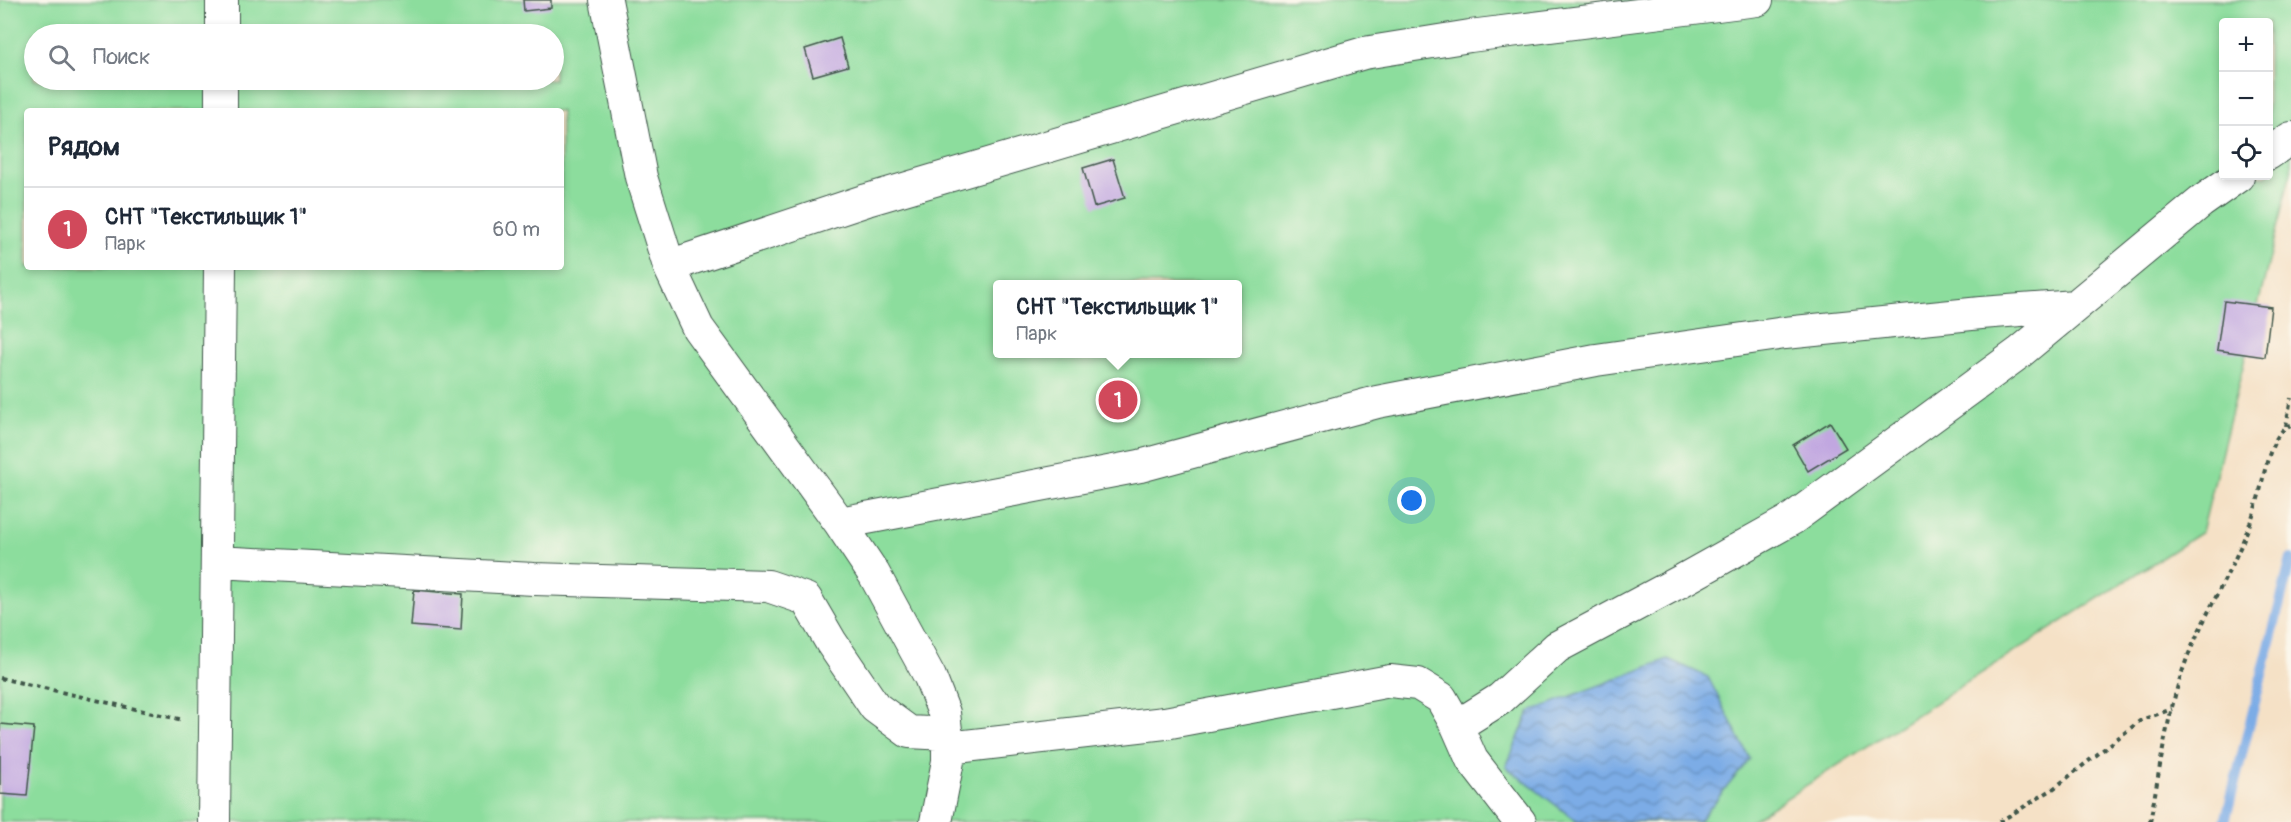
<!DOCTYPE html>
<html lang="ru">
<head>
<meta charset="utf-8">
<style>
  :root { --surface:#fff; --page:#f2f2f3; --text:#1f2937; --muted:#747a83; --line:#e0e1e3; --accent:#d1495b }
  body { margin:0; font-family:Pangolin,sans-serif; background:var(--page); color:var(--text) }
  .controls { position:absolute; right:18px; top:18px; display:grid; overflow:hidden; border-radius:6px; box-shadow:0 3px 9px #0003 }
  .controls button { width:54px; height:54px; display:grid; place-items:center; padding:0; border:0; border-bottom:2px solid var(--line); background:var(--surface); color:var(--text); font:30px sans-serif }
  .you { position:absolute; left:1412px; top:501px; width:21px; height:21px; margin:-15px; border:4px solid #fff; border-radius:50%; background:#1a73e8; box-shadow:0 0 0 9px #1a73e833 }
  .badge { display:grid; place-items:center; width:39px; height:39px; border-radius:50%; background:var(--accent); color:#fff; font-size:20px; font-weight:700 }
  .pin { position:absolute; translate:-50% -50%; border:3px solid #fff; box-shadow:0 2px 6px #0006 }
  .popup { position:absolute; left:993px; top:280px; width:249px; height:78px; box-sizing:border-box; display:grid; place-content:center; border-radius:6px; background:var(--surface); filter:drop-shadow(0 2px 4px #0005); font-size:20px; white-space:nowrap; color:var(--muted) }
  .popup b { font-size:22px; color:var(--text) }
  .popup::after { content:''; position:absolute; left:50%; top:100%; margin-left:-12px; border:12px solid transparent; border-top-color:var(--surface) }
  .list { margin:0; padding:0; list-style:none }
  h2 { display:flex; justify-content:space-between; align-items:center; height:78px; margin:0; padding:0 24px; font-size:26px }
  h2 small { font-size:20px; font-weight:400; color:var(--muted) }
  .list li { display:grid; grid-template-columns:39px 1fr auto; gap:18px; align-items:center; box-sizing:border-box; height:84px; padding:0 24px; border-top:2px solid var(--line) }
  .list b { display:block; font-size:22px; white-space:nowrap }
  .list p { margin:0; font-size:20px; white-space:nowrap; color:var(--muted) }
  .list em { font-size:20px; font-style:normal; color:var(--muted) }
  .icon { flex:none; width:33px; height:33px; fill:none; stroke:currentColor; stroke-width:2; stroke-linecap:round; stroke-linejoin:round }
  .map { position:relative; flex:none; width:2291px; height:822px; overflow:hidden }
  .search { position:absolute; background:var(--surface); box-shadow:0 3px 9px #0003; left:24px; top:24px; width:540px; height:66px; display:flex; align-items:center; gap:15px; box-sizing:border-box; padding:0 21px; border-radius:33px; color:var(--muted); font-size:22px }
  .panel { position:absolute; background:var(--surface); box-shadow:0 3px 9px #0003; left:24px; top:108px; width:540px; height:162px; border-radius:6px }
  .map>svg:first-child { display:block }
  .garden { fill:#8cdd9d; stroke:#568d68; stroke-width:1.5; fill-rule:evenodd }
  .water { fill:url(#water-waves); stroke:#4d748d; stroke-width:1.5 }
  .lines { fill:none; stroke-linecap:round; stroke-linejoin:round }
  .stream { stroke:#7bace6; stroke-width:10 }
  .building { fill:#c1a7e0 }
  .minor-casing { stroke:#3f564a; stroke-width:34 }
  .path { stroke:#3f564a; stroke-width:4; stroke-dasharray:4.5 4.5; stroke-linecap:butt }
  .minor { stroke:#fff; stroke-width:32 }
</style>
</head>
<body>
<div class="map">
<svg width="2291" height="822" viewBox="0 0 2291 822">
  <defs>
    <pattern id="water-waves" width="16" height="10" patternUnits="userSpaceOnUse" patternTransform="scale(1.5)"><rect width="16" height="10" fill="#7bace6"/><path d="M0 5q4-4 8 0t8 0" fill="none" stroke="#648dbb"/></pattern>
  </defs>
  <rect width="100%" height="100%" fill="#fbf7ec"/>
  <filter id="ink" filterUnits="userSpaceOnUse"><feTurbulence type="fractalNoise" baseFrequency=".0167" numOctaves="2"/><feDisplacementMap in="SourceGraphic" scale="12" xChannelSelector="R" yChannelSelector="G"/><feConvolveMatrix kernelMatrix="1 2 1 2 8 2 1 2 1" color-interpolation-filters="sRGB"/></filter>
  <filter id="wash" filterUnits="userSpaceOnUse"><feTurbulence type="fractalNoise" baseFrequency=".008" numOctaves="4" result="noise"/><feDisplacementMap in="SourceGraphic" scale="24" xChannelSelector="R" yChannelSelector="G"/><feGaussianBlur stdDeviation="1.35" result="paint"/><feColorMatrix in="noise" values="0 0 0 0 0 0 0 0 0 0 0 0 0 0 0 0 0 1.4 0 .05"/><feComposite in="paint" operator="in"/></filter>
  <g filter="url(#wash)">
    <rect width="100%" height="100%" fill="#f5e1c6"/>
    <path class="garden" d="M0,0H2291V172L2202,532L1749,822H0ZM2224,22H2268V176H2224ZM34,34H554V80H34ZM27,111H561V267H27ZM998,284H1238V354H998Z"/>
    <path class="water" d="M1668,659L1708,677L1750,759L1699,821L1578,822L1506,767L1529,712Z"/>
    <g class="lines">
      <path class="stream" d="M2225,822L2291,559"/>
    </g>
    <g id="blocks">
      <path class="building" d="M523,0H551V8L524,11Z
        M840,38L848,66L813,76L805,49Z
        M1113,159L1125,198L1094,207L1083,168Z
        M2224,301L2271,307L2265,357L2217,350Z
        M1830,422L1846,448L1808,471L1793,445Z
        M414,590L463,594L461,630L411,626Z
        M0,724L34,727L27,796L0,794Z"/>
    </g>
  </g>
  <g filter="url(#ink)">
    <use href="#blocks" fill-opacity="0" stroke="#3f564a" stroke-width="1.5"/>
    <g class="lines">
      <g class="minor-casing">
        <path id="minor" d="M606,0L641,177L669,266L698,328L840,523L874,574L930,677L944,713L948,748V761L936,822
          M222,34V0
          M221,111V80
          M2268,154L2291,138
          M669,266L867,200L1364,53L1470,36L1757,0
          M840,523L1140,466L1377,402L1596,360L1785,333L1981,313L2075,306
          M217,562L534,579L768,586L806,599L831,642L875,707L909,732L947,734
          M1457,726L1500,699L1557,647L1681,581L1792,519L2019,353L2201,202L2238,176
          M948,748L1165,723L1390,681L1418,684L1441,698L1457,726L1472,760L1520,822
          M214,822L220,267"/>
      </g>
      <path class="path" d="M2286,426L2291,398
        M0,678L183,720
        M1999,822L2053,789L2141,720L2172,709
        M2150,822C2160,769 2167,712 2186,661C2207,607 2241,558 2257,502C2264,481 2268,433 2291,425"/>
      <use href="#minor" class="minor"/>
    </g>
  </g>
</svg>
<div class="controls">
<button>+</button>
<button>−</button>
<button><svg class="icon" aria-label="locate" viewBox="0 0 24 24"><circle cx="12" cy="12" r="6"/><path d="M12 2v4M12 18v4M2 12h4M18 12h4"/></svg></button>
</div>
<div class="you"></div>
<div class="pin badge" style="left:1118px;top:400px">1</div>
<div class="popup"><b>СНТ &quot;Текстильщик 1&quot;</b>Парк</div>
<div class="search"><svg class="icon" aria-label="search" viewBox="0 0 24 24"><circle cx="10" cy="10" r="6"/><path d="M15 15l6 6"/></svg>Поиск</div>
<section class="panel">
<h2>Рядом<small></small></h2>
<ul class="list">
<li><span class="badge">1</span><div><b>СНТ &quot;Текстильщик 1&quot;</b><p>Парк</p></div><em>60 m</em></li>
</ul>
</section>
</div>
</body>
</html>
